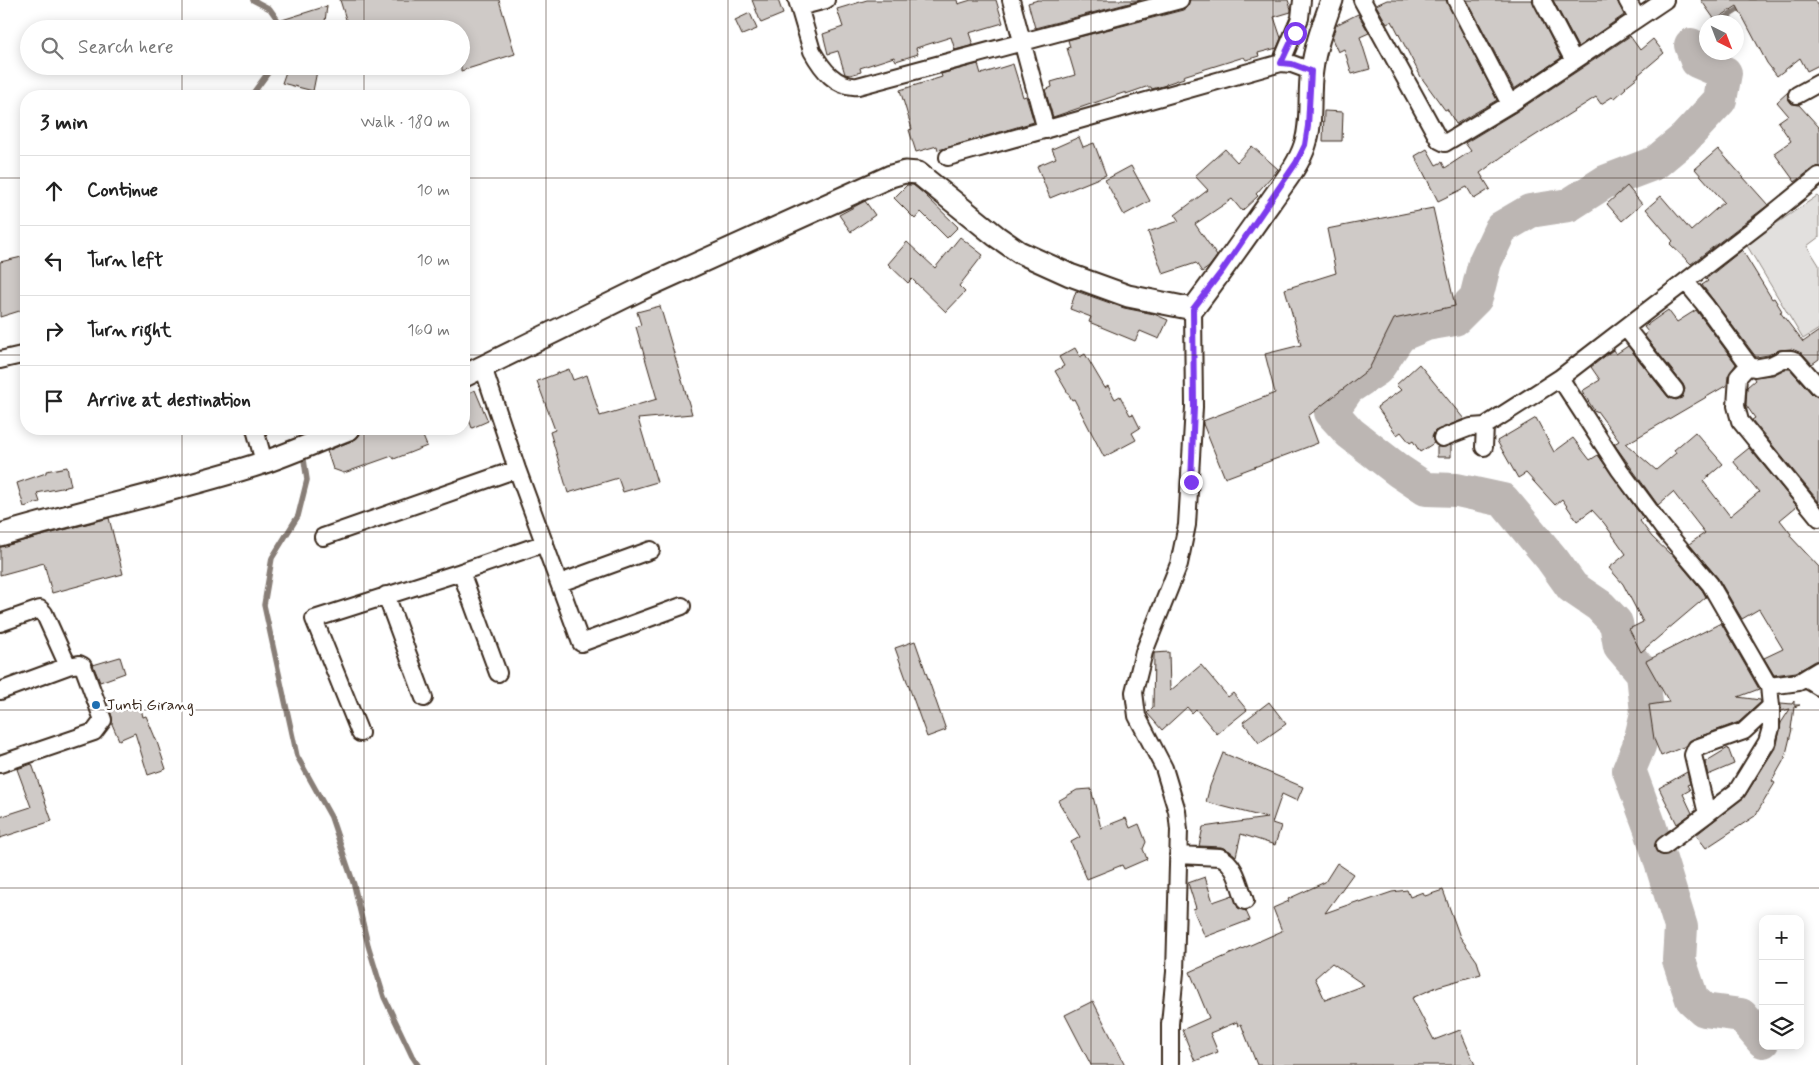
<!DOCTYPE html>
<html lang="en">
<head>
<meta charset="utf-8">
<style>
  :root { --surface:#fff; --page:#f2f2f2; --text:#222; --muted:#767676; --line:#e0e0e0 }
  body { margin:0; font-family:Mynerve,sans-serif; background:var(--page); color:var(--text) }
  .controls { position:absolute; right:15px; bottom:15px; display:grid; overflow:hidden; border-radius:10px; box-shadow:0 2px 12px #0003 }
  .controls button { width:45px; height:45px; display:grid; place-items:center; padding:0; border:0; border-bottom:1px solid var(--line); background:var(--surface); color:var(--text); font:25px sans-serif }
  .compass { position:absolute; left:1699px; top:15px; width:45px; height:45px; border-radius:50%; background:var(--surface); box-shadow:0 2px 12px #0003; rotate:138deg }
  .stop { position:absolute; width:15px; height:15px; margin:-11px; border:4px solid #7c3aed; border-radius:50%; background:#fff }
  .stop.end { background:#7c3aed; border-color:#fff; box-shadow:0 1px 5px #0008 }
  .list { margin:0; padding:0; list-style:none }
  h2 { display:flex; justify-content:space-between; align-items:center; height:65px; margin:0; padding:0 20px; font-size:21px }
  h2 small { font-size:16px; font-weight:400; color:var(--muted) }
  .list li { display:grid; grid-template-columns:32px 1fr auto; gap:15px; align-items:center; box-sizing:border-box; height:70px; padding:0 20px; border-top:1px solid var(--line) }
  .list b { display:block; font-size:19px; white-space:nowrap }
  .list em { font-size:16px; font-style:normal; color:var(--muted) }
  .icon { flex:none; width:28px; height:28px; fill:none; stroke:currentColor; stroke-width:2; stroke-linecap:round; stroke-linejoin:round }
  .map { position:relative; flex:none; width:1819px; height:1065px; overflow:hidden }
  .search { position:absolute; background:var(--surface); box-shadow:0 2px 12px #0003; left:20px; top:20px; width:450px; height:55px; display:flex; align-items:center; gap:12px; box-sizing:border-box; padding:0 18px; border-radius:28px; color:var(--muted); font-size:19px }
  .panel { position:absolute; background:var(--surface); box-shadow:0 2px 12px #0003; left:20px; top:90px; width:450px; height:345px; border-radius:20px }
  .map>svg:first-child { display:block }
  .green { fill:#e2e0de; stroke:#8e857e }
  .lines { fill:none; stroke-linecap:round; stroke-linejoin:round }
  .stream { stroke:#887e77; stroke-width:5.5 }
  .river { stroke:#bcb6b3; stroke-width:34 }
  .building { fill:#cfcac7; stroke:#3b2a1e; fill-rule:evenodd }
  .minor-casing { stroke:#3b2a1e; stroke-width:20 }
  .tertiary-casing { stroke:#3b2a1e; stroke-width:25 }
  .minor { stroke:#fff; stroke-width:16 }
  .tertiary { stroke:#fff; stroke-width:21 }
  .route { stroke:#7c3aed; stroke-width:6 }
  .grid { fill:none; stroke:#3b2a1e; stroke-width:1; stroke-opacity:0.55 }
  .poi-dot { fill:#1f6fb2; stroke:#fff; stroke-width:2 }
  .labels { text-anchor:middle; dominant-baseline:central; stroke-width:5; stroke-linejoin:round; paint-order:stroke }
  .poi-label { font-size:16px; fill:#3b2a1e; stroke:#fff; text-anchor:start }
</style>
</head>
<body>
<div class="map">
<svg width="1819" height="1065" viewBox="0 0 1819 1065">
  <rect width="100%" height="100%" fill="#fff"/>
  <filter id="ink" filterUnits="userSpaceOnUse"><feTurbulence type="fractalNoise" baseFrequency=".02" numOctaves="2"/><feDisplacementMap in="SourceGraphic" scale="10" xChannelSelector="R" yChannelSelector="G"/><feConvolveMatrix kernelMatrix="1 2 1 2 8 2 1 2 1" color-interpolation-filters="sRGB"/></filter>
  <g filter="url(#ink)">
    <path class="green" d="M1817,196L1819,198V237L1807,246L1819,265V329L1803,339L1746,244Z"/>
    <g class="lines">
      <path class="stream" d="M253,0L270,9L282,26
        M1719,22L1753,0
        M1691,45L1699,36L1706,31
        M251,96L273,66
        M300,429L302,444
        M303,453L307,480L298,516L272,558L264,605L297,756L331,817L354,885L368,945L384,997L412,1056L418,1065"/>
      <path class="river" d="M1691,45L1697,61L1725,73L1720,100L1685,138L1655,163L1605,182L1569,205L1530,211L1501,228L1485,262L1476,298L1455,319L1426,324L1400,335L1377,369L1348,388L1331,412L1350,433L1399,471L1426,489L1457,490L1503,500L1552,559L1572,587L1600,606L1616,623L1620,646L1643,673L1647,713L1639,746L1629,770L1650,827L1681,927L1679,960L1692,999L1704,1010L1741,1015L1763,1041"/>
    </g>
    <path class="building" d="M340,0H499L515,54L461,71V29H426L424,23L407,29H349Z
      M752,0H778L783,14L761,23Z
      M867,0H957L958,4L971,0H996L1003,23L969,33L973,45L955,50L951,37L916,48L918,54L896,61L894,57L860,68L861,72L850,75L845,74L838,51L828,54L823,34L843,27L837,9Z
      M1038,0H1141L1035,28L1028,3Z
      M1190,0H1288L1291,9V12L1274,17L1281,38L1277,48L1258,53L1259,56L1246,60L1244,57L1183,76L1184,78L1166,84V85L1152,89L1151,87H1146L1126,94V92L1053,117L1045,90L1052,87L1051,82L1075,75L1067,48L1070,47L1068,40L1183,10L1187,7Z
      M1387,0H1446L1497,100L1456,124L1447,109L1445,110L1421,77L1392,21L1387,24L1376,5Z
      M1467,0H1532L1561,58L1514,89Z
      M1553,0H1617L1624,15L1578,47Z
      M1701,0H1814L1819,8V65L1807,71L1800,58L1777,76L1767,63L1737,6L1715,20Z
      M327,6L324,29H266V25Z
      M750,13L757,29L742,35L735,20Z
      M1358,14L1369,33L1360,37L1370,69L1352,74L1344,49L1338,52L1332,39L1336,25Z
      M1630,36L1640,50L1653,39L1664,53L1638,75L1639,76L1625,87L1626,88L1614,99L1612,97L1601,104L1596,97L1503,156L1480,173L1490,189L1474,199L1467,187L1438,201L1415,156L1427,149L1436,165L1442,162L1445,168L1471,151L1465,143L1516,112Z
      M978,64L981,74L1013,64L1023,97L1026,96L1034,122L942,149L938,150L937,146L916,152L909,130L912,129L900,90L942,77L941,74Z
      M288,66H318L313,91L282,83Z
      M1788,92L1789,100L1792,104L1799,105L1819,127V166L1813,168L1795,182L1774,153L1791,141L1778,122L1788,115L1777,102Z
      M1324,111L1343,112L1342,141H1323Z
      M1079,137L1083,147L1094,143L1106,175L1050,198L1037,166L1056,158L1052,149Z
      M1252,146L1278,169L1256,194L1258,196L1242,211L1232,199L1195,224L1217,256L1209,267L1202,272L1196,263L1163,274L1148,232L1179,221L1175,215L1208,190L1195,176L1225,149L1237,162Z
      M1718,149L1768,205L1691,264L1670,244L1673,241L1646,209L1661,196L1691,231L1724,202L1695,169Z
      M1131,166L1150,201L1124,215L1105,180Z
      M907,185H913L924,194L958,227L947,238L921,212L915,219L894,198Z
      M1627,186L1642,204L1622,221L1607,204Z
      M865,201L875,215L851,232L839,215Z
      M1433,208L1455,306L1394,319L1369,369L1308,416L1318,443L1225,478L1203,424V421L1275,393L1265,354L1301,345L1285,289L1336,273L1327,229Z
      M960,237L983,255L959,286L965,292L946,312L912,279L908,283L888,264L907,242L935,268Z
      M1742,250L1772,299L1774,298L1782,311L1780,312L1803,342L1819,331V359L1812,364L1803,354L1791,349L1779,350L1768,355L1756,357L1702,285L1708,281L1706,279Z
      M26,256V309L0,317V262Z
      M1076,291L1124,308L1154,314L1168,320L1159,339L1140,331L1135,341L1089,322L1091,317L1070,309Z
      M660,306L692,414L638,419L657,482L623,492L618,478L568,493L550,432L555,430L537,381L569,369L573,380L587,375L600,416L657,399L636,327L641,325L637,312Z
      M1668,310L1677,322L1696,310L1736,364L1728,376L1727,385L1626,444L1656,470L1676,453L1674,450L1695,432L1723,464L1703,481L1730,516L1759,492L1733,461L1749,448L1797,506L1780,520L1791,534L1790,536L1819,567V660L1796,672L1774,675L1764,658L1783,649L1759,609L1742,619L1718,578L1689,544L1705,533L1673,492L1658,505L1614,444L1619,441L1597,411L1595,412L1582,391L1600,380L1591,367L1613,350L1616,354L1628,346L1668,397L1676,400L1682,398L1685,389L1683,384L1644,335L1648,332L1644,327Z
      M1075,348L1080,357L1085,354L1105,388L1108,386L1115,399L1120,396L1130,415L1133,414L1140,428L1132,433L1136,440L1104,457L1074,399L1072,400L1055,371L1064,366L1059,357Z
      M1419,364L1464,419L1435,431L1432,437L1434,443L1420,452L1413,441L1410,443L1401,432L1397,435L1377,407L1401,390L1396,385Z
      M1785,369H1790L1812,394L1819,398V502L1752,420L1755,418L1746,405L1747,387L1755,380L1753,377L1773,375Z
      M475,390L488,421L472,428L464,406V395Z
      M1536,418L1554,452L1573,438L1590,460L1598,455L1643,518L1640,521L1652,537L1670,554L1671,553L1702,590L1706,597L1641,652L1629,629L1643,622L1623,584L1609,568L1626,554L1604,523L1592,510L1577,521L1562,499L1555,505L1526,473L1518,478L1497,441Z
      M361,429H420L427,446L394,459L392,456L344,473L333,469L327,451L354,440L359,436Z
      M1451,445V457H1437V447H1445Z
      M67,467L71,486L37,493L40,502L24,507L17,483L46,473V471Z
      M109,518L123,574L52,593L44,563L0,575V547Z
      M1721,623L1759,689L1738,697L1760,700L1761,702L1739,722L1693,739L1686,746L1661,756L1654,739L1649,705L1669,702L1646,661Z
      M915,641L946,730L927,737L895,648Z
      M1169,652L1170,691L1201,665L1228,697L1233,693L1247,710L1217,734L1196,709L1192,713L1187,707L1162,730L1147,713L1153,707L1154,655V653Z
      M120,657L125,673L100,682L93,665Z
      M139,700L143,717L146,716L157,742L166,769L148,775L135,733L119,740L112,724V717L109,707Z
      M1794,701V705H1800L1794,707L1791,729H1792L1785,758L1772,781L1775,783L1755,816L1706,848L1696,835L1745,796L1777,745L1781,723L1790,709L1781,711V703L1792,704Z
      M1269,702L1286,724L1259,743L1243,722Z
      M1728,748L1734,764L1708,775L1705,762Z
      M1223,753L1303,787L1297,801L1282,794L1272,823L1281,826L1275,845L1241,834L1236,856L1230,851L1221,847L1199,846L1203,827L1267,818L1206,802L1210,786Z
      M32,764L52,821L0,838V817L31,807L17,769Z
      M1687,772L1690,784L1687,785L1690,790L1683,794L1692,813L1677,824L1659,788Z
      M1091,789L1101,828L1126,818L1130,828L1139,824L1146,842L1143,849L1147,859L1124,869L1122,865L1087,879L1071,842L1080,837L1058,801L1077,790Z
      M1337,863L1353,874L1325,913L1359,901L1360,903L1392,892L1407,890L1410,897L1423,892L1425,896L1443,890L1460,937L1477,961L1481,974L1439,986L1412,998L1434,1040L1460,1030L1475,1065H1257L1241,1024L1238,1026L1237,1022L1210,1033L1218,1052L1195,1061L1182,1030L1209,1018L1190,972L1282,931L1273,908L1289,901L1288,899L1325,882ZM1332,963L1364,985L1325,1000L1315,978Z
      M1205,877L1213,902L1233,895L1238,908L1246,911L1250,920L1205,937L1193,909L1196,908L1188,883Z
      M1093,1001L1125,1065H1091L1065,1015Z"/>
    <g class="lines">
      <g class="minor-casing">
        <path id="minor" d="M797,0L812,51C822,69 836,88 858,86L1180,0
          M1011,0L1046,130
          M1362,0L1439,140L1445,143L1510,104L1665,0
          M1456,0L1510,104
          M1542,0L1574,61
          M1627,0L1637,18
          M799,7L826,0
          M1281,63L1300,18L1302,0
          M1797,95L1819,83
          M948,157L1281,63L1292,64L1311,71
          M1686,282L1705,305L1749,365L1754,368L1771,365L1783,359H1791L1796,361L1819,387
          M1626,328L1675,390
          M0,360L26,354
          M1749,365L1738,377L1736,406L1740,421L1819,518
          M483,367L517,469L581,643L682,606
          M255,429L264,462
          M1442,438L1471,427L1485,426L1560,378
          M1484,447L1485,426
          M323,537L517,469
          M461,572L498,673
          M560,583L651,550
          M386,595L424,698
          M0,623L40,609L44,613L68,666L79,664L83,666L103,720L94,732L0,764
          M1806,679L1819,687
          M1769,686L1799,682L1819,670
          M0,691L68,666
          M360,733L314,619L461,572L545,543
          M1707,814L1737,791L1767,742L1771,728V706
          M1664,846L1707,814L1693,755L1696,748L1744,731L1771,706L1769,686L1710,584L1662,527L1619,469L1560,378L1760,224L1819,176
          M1178,855L1220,857C1235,862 1240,887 1245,901
          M1170,1065V1024L1175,972L1179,830L1177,811L1164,768L1137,716L1134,692L1144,652L1179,564L1187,525L1194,407L1193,309"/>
      </g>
      <g class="tertiary-casing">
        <path id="tertiary" d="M464,376L641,289L891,176L905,172L918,173L996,236L1019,252L1070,275L1128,296L1193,309C1219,275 1244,239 1269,204C1281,186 1298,167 1305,145C1313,121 1308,94 1312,70C1315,46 1324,23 1332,0
          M0,535C84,510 170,492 253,466C286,456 317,441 349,429"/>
      </g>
      <use href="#minor" class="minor"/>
      <use href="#tertiary" class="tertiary"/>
    </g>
  </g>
  <g class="lines" filter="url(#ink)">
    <path class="route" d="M1191,482L1194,407L1193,309L1222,271L1296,163L1305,145L1308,126L1311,71L1292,64L1281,63L1295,33"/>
  </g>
  <path class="grid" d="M182,0V29M364,0V29M546,0V1065M728,0V1065M910,0V1065M1091,0V1065M1273,0V1065M1455,0V1065M1637,0V1065M182,66V96M364,66V96M0,178H26M464,178H1819M0,355H26M464,355H1819M182,429V1065M364,429V1065M0,532H1819M0,710H1819M0,888H1819"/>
  <circle class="poi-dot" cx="96" cy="705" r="5"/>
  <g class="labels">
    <g class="poi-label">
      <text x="106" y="705">Junti Girang</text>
    </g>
  </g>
</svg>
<div class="controls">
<button>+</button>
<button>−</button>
<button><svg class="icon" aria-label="layers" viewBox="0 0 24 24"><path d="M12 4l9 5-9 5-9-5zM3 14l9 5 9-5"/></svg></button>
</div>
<svg class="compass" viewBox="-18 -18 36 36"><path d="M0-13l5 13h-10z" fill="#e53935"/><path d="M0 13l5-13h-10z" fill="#767676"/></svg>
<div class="stop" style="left:1295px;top:33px"></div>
<div class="stop end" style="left:1191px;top:482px"></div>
<div class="search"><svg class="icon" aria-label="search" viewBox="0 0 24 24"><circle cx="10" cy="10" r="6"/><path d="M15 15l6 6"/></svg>Search here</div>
<section class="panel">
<h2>3 min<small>Walk · 180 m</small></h2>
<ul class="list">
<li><svg class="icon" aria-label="ahead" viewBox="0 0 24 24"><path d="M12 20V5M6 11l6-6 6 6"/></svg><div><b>Continue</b></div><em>10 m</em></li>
<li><svg class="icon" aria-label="left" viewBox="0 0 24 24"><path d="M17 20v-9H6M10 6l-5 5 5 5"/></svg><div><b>Turn left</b></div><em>10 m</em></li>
<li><svg class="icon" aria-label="right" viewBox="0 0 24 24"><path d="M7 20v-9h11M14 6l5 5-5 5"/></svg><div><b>Turn right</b></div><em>160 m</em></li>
<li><svg class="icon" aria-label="arrive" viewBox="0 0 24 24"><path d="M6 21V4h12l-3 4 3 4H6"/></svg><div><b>Arrive at destination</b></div></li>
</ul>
</section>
</div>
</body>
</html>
